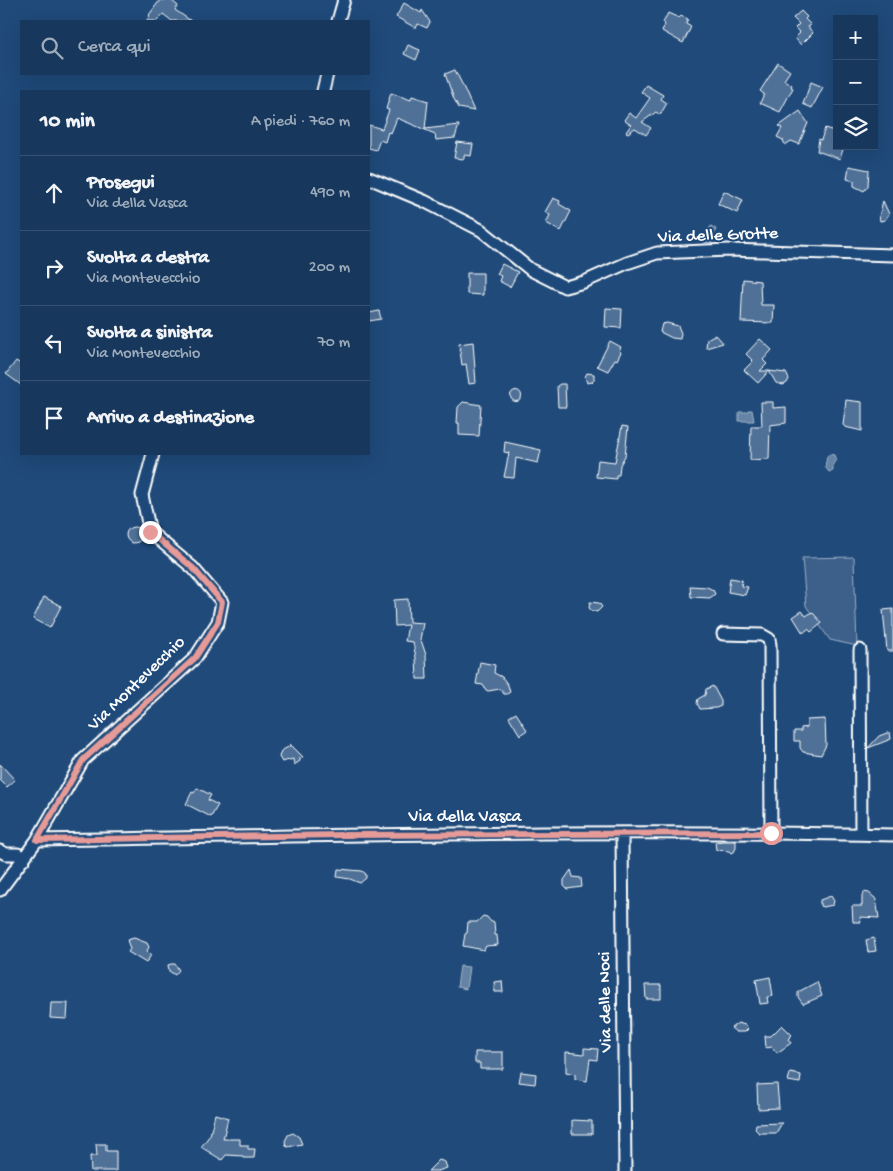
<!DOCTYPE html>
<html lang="it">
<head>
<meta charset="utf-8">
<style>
  :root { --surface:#17385c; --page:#244365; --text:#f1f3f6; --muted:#9eacbb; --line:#365272 }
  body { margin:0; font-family:"Gochi Hand",sans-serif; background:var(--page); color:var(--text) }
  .controls { position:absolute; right:15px; top:15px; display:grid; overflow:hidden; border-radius:0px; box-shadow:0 5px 20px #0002 }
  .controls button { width:45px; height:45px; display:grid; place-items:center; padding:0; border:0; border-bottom:1px solid var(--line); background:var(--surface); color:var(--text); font:25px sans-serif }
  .stop { position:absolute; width:15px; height:15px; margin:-11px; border:4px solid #e69b98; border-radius:50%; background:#fff }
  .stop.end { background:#e69b98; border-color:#fff; box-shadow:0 1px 5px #0008 }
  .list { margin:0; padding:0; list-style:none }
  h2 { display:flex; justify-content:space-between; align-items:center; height:65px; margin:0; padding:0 20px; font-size:21px }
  h2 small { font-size:16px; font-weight:400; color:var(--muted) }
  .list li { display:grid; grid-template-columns:32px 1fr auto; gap:15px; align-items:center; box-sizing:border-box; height:75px; padding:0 20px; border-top:1px solid var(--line) }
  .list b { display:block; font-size:19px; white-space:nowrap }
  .list p { margin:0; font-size:16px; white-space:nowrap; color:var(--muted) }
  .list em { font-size:16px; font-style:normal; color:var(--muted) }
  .icon { flex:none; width:28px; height:28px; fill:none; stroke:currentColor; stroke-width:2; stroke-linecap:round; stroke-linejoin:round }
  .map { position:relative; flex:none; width:893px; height:1171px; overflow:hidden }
  .search { position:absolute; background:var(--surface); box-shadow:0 5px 20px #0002; left:20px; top:20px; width:350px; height:55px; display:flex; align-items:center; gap:12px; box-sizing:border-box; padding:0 18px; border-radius:0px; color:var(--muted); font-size:19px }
  .panel { position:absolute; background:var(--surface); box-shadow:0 5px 20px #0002; left:20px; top:90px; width:350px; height:365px; border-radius:0px }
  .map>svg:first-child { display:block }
  .green { fill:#3c618b; stroke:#9eb0c5 }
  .water { fill:#6583a4; stroke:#a3b5c8 }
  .building { fill:#507197; stroke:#fff }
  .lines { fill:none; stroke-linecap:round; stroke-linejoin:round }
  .minor-casing { stroke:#fff; stroke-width:15 }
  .minor { stroke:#1f4a7a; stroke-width:11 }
  .route { stroke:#e69b98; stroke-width:6 }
  .labels { text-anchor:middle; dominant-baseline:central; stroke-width:4; stroke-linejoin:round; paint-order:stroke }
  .street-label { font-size:18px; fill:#fff; stroke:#1f4a7a }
</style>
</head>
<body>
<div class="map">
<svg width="893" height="1171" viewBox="0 0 893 1171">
  <rect width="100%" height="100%" fill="#1f4a7a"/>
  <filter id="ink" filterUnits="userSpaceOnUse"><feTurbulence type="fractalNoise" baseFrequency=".02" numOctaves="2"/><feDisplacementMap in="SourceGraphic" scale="10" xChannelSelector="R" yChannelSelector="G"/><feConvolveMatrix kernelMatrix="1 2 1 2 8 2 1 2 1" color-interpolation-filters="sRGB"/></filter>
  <g filter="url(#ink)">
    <path class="green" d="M854,557L857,646L830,640L806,606L802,558Z"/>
    <path class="water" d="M711,226L716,229L711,243L702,242Z
      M748,410H752L754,421H739V412H747Z
      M830,454L834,455L836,460L833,464V471L829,472L825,467L827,456Z
      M460,966L469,967L466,989L457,987Z"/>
    <path class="building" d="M160,0H171L178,6L175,10L191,21H172L163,14L157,21H146L150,16L149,15Z
      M404,3L421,13L422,10L430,22L427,28L418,24L416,28L396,17Z
      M801,11L807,17L805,19L811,25L808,27L813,33L801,45L795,38L800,33L795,28L799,24L793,18Z
      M668,13L679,18L681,16L688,19L686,24L691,27L683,43L662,31L665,24L663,23Z
      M408,45L420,50L416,60L404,54Z
      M778,63L790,71L784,80L792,85L791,87L793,88L780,112L760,103L764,94L760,91Z
      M455,70L462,84L474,111L459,108L454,99L445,74Z
      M811,82L823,87L812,108L803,104Z
      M646,85L663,95L661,99L667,103L660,115L656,112L642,122L651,128L646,135L635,128L628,133L626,132L631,125L624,120L629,113L636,118L650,98L641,92Z
      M391,93L411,100L412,96L428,101L425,129L459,125L455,138L436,140L435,134L397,118L391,133L388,132L385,142L380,140L376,150L369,148V125L382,129L389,110L386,109Z
      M800,111L808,123L799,144L791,141L785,145L783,140L777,137L782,128L779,126Z
      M825,128L837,132V146H844L840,159L817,151L819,139L821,140Z
      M457,142L473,144L471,156L464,155V159L454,158Z
      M849,166L869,170L868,186L864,191L854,186V181L847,179Z
      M724,191L743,200L737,213L718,204Z
      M553,198L560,201L559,204L571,211L561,231L546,223L550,215L545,212Z
      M883,201L889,214L885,220L880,221L879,216Z
      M502,264L518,272L510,287L499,281L501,276L497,274Z
      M467,273H483V295L467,294Z
      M743,279L760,281L761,305H774L773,323L741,322Z
      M606,308L622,309L621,328L605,327Z
      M379,311L381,319L369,321V313Z
      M667,323L678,326L681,333L680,339L672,338L660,332L662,324Z
      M714,335L718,337L723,343L706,348L707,339Z
      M760,339L772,350L763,360L767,364L760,371H769L758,383L744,370L753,361L746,354Z
      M610,341L621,347L619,351L621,352L617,360L615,359L608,371L597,366Z
      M473,342L476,383L469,384L466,364L462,365L459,344Z
      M16,361L21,364V385L6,374Z
      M769,371L786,373L789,379L787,383L783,385L776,383Z
      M587,373L594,374V380L592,382L587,383L585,377Z
      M560,384H565L566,407H558L557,386Z
      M510.5 396a5.5 5.5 0 1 1 11 0a5.5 5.5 0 1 1-11 0Z
      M846,400L862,402V431L845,427L843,425Z
      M463,402L481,405L479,436L459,435V423H457L458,407Z
      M761,402H773V408L786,407V423L770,425L769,459L750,460L751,426H762Z
      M622,426L628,427L625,456L620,465L619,475H616V479L596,477L598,460L615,462Z
      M505,442L541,450L538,463L516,458L514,478L504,477L509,453L504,452Z
      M126 535a8 8 0 1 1 16 0a8 8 0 1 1-16 0Z
      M730,578L742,580L741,586L748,587L745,595L728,592Z
      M690,586L707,587L713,590L715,594L710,598L691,597Z
      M44,597L61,606L50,628L33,619Z
      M408,599L409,622L423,623L420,640L422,643L426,655L427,679H417L416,658L413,642L405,641L408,625L395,626L394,600Z
      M590,602L599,603L602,607L597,612L591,610L589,608Z
      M893,609V651H887L883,610Z
      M802,611L806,616L812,612L822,623L811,632L808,629L803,633L793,617Z
      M480,662L495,665L494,673L502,677L508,685L510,692L507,694H504L500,689L488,691L486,690L483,685L476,684Z
      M713,686L721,701V706L716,708L700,709L697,703L698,699L705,695L706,689Z
      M516,713L527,730L520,735L509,717Z
      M825,719L826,745L821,755L803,752L800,748V741H794V731H801V728L807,727V720Z
      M887,733H890L891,739L868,748L879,736Z
      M290,744L303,757L300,758V761L294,765L293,759L282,762L279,757L281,751L290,746Z
      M0,764L15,780L7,787L0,780Z
      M197,788L211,795L208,800L218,805L211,817L186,804L192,792L194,793Z
      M723,841H736V848L734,852L731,853L729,851L716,850L715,842Z
      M338,869L362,871L366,874V878L360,883L350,879L337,877Z
      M571,870L573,877L581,878L582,887L567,889L564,886V880Z
      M864,892L869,893L876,899L879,918L860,917L861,922H853L852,906H862V896Z
      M831,896L834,901L833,905L823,907L820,906V900Z
      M483,916L487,917L491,922H494L495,935H497L498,945L486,946L484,950L463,946L465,934L467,933L468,922H477Z
      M134,938L147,943L149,947L147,951L151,955L146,963L128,952L130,949L127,940Z
      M874,938L876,951L868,952L866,940Z
      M171,964H175L179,970L175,975L169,971L168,965Z
      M770,977L773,996L767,997L768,1003L760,1004L756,980Z
      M502,981L503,992H495L494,982Z
      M817,982L822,996L803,1004L798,997V992Z
      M645,985H661V999H646Z
      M51,1003H68L67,1019L50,1018Z
      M738,1023L745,1025L748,1029L745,1032H736L731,1028Z
      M782,1025L792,1035L788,1039L791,1043L777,1053L772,1047L766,1048L765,1036H771Z
      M584,1048L598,1049L597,1060L590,1059L587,1081L575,1079V1074L566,1072V1052L584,1054Z
      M475,1052H503V1069H480V1063H475Z
      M521,1072L536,1074L535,1084L519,1082Z
      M790,1073L801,1075L800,1083L788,1081Z
      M777,1084L779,1108L758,1109L757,1085Z
      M215,1114L228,1118L223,1139H240V1145H248V1149H255L254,1158H243V1156L226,1155L222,1160L201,1147L210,1135Z
      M572,1120L592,1121V1134H572Z
      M782,1123L776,1133H759L755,1129L756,1124Z
      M293,1133L299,1137L302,1144L288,1147L286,1146L285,1141L288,1135Z
      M96,1144H106V1151H116V1171H91L90,1156H97Z
      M439,1160L445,1162L447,1168L438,1171H428Z"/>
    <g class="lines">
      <g class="minor-casing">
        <path id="minor" d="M338,21L344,0
          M323,91L327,74
          M369,178L424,201L481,230L531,270L565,287L584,282L627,263L657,253L729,250L893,255
          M723,634L762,635L769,639L770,645L771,833
          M860,650L861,834
          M622,834L625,1171
          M37,840C322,836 608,829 893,835
          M0,851L6,854H18L23,860
          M0,890L37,840L83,760L195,658L218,622L222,602L193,568L150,532L142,495L153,454"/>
      </g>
      <use href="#minor" class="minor"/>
    </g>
  </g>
  <g class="lines" filter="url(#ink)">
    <path class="route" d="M150,532L193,568L222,602L218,622L195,658L83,760L37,840L342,835L771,833"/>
  </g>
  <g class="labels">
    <g class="street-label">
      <text transform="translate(718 236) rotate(-2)">Via delle Grotte</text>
      <text transform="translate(137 684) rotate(-44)">Via Montevecchio</text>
      <text x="465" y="817">Via della Vasca</text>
      <text transform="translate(606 1002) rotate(-91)">Via delle Noci</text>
    </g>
  </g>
</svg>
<div class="controls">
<button>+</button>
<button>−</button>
<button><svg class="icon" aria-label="layers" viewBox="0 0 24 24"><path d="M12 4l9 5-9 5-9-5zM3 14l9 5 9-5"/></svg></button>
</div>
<div class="stop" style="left:771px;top:833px"></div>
<div class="stop end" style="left:150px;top:532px"></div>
<div class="search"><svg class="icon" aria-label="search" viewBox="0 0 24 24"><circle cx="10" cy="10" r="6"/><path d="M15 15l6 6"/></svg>Cerca qui</div>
<section class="panel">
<h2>10 min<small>A piedi · 760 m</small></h2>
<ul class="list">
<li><svg class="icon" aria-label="ahead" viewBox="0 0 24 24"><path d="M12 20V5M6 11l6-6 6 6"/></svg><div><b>Prosegui</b><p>Via della Vasca</p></div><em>490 m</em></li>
<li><svg class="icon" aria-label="right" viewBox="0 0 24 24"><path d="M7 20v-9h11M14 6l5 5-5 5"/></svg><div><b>Svolta a destra</b><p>Via Montevecchio</p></div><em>200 m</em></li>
<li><svg class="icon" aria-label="left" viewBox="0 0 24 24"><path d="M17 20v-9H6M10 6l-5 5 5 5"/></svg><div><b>Svolta a sinistra</b><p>Via Montevecchio</p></div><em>70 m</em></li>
<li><svg class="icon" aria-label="arrive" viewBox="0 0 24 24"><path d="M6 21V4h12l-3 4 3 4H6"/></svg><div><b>Arrivo a destinazione</b></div></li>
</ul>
</section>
</div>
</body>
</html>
